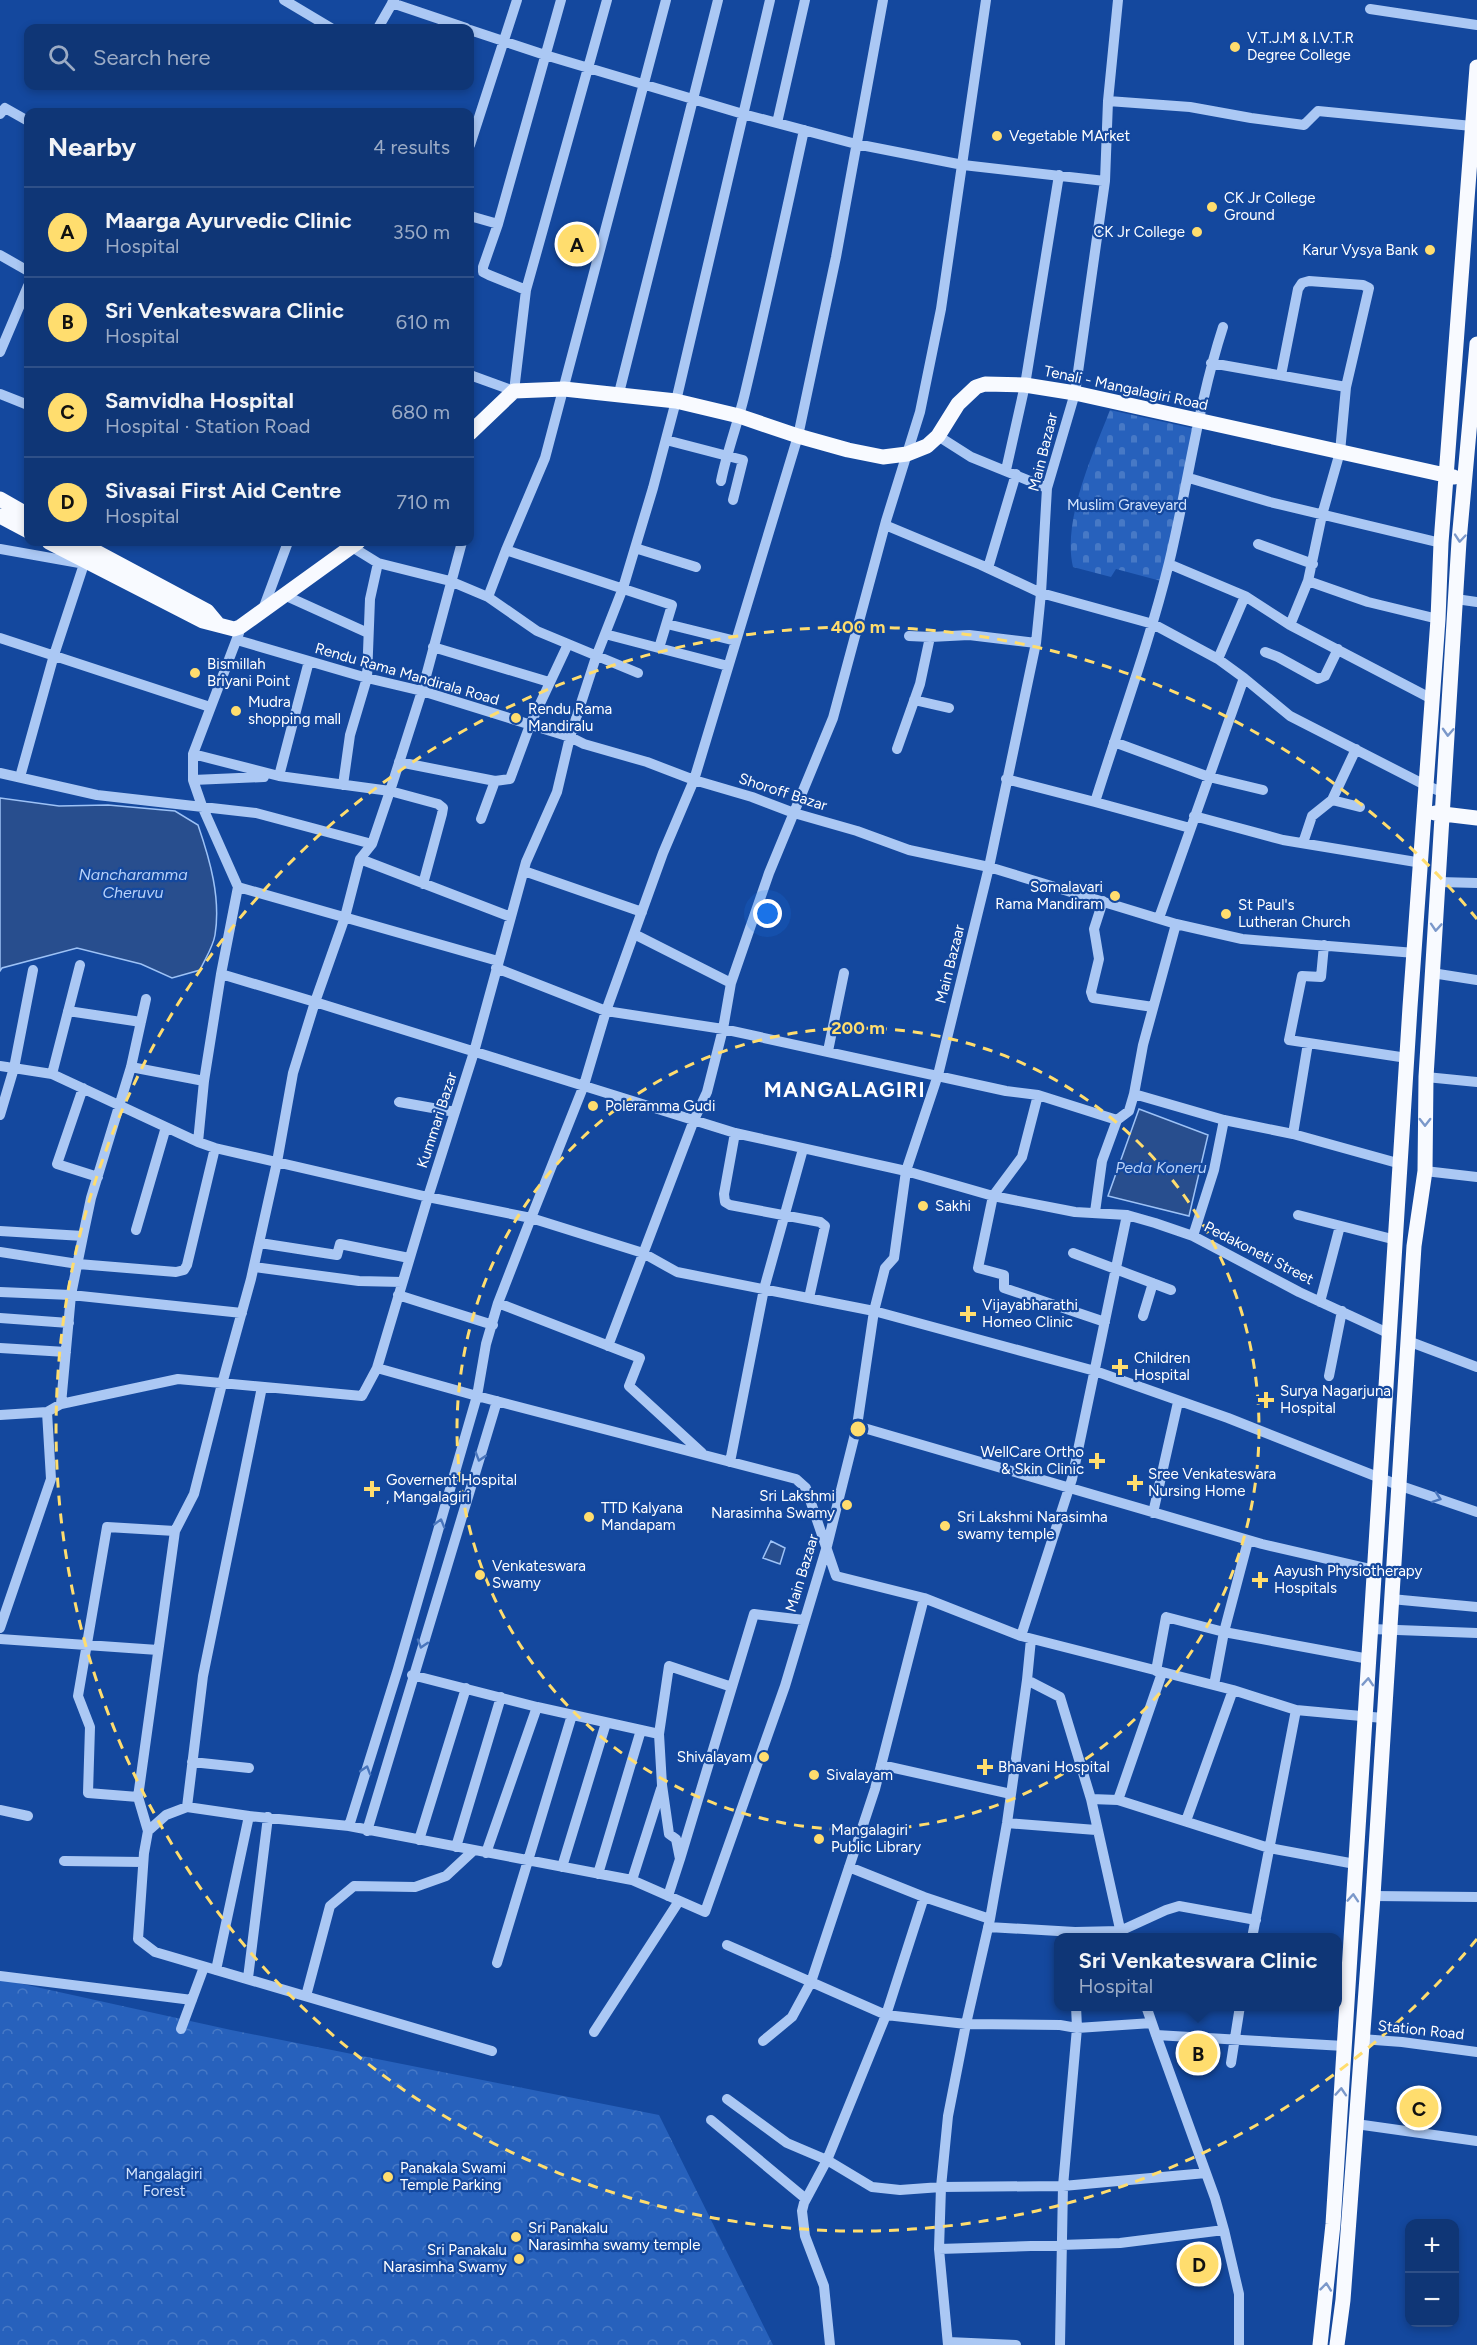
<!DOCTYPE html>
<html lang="en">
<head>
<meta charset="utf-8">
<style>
  :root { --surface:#0f3676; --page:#183e7b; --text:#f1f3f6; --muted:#9babc5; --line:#2f5088; --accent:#ffdd6e }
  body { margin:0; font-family:Figtree,sans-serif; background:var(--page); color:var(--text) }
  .controls { position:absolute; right:18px; bottom:18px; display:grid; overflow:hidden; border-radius:12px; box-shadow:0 3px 9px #0003 }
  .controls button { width:54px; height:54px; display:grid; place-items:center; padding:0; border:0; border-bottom:2px solid var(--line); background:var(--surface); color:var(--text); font:30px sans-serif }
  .you { position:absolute; left:768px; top:914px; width:21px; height:21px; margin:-15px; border:4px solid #fff; border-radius:50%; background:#1a73e8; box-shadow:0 0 0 9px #1a73e833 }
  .badge { display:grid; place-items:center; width:39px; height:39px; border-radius:50%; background:var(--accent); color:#111; font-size:20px; font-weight:700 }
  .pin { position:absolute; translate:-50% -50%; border:3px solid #fff; box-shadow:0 2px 6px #0006 }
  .popup { position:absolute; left:1054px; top:1933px; width:288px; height:78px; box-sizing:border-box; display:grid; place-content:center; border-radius:12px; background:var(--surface); filter:drop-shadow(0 2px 4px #0005); font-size:20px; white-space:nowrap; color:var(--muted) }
  .popup b { font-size:22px; color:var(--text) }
  .popup::after { content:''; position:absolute; left:50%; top:100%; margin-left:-12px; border:12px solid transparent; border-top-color:var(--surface) }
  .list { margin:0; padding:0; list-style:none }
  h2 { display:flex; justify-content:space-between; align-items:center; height:78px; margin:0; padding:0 24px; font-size:26px }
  h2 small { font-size:20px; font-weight:400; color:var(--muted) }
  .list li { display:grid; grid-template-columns:39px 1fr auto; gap:18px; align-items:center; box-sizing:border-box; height:90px; padding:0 24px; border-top:2px solid var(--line) }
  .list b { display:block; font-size:22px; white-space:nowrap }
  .list p { margin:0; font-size:20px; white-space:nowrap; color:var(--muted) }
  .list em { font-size:20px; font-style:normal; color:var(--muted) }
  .icon { flex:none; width:33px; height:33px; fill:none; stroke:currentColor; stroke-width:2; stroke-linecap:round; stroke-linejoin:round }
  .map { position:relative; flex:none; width:1477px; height:2345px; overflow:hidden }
  .search { position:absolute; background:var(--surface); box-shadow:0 3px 9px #0003; left:24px; top:24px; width:450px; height:66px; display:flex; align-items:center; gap:15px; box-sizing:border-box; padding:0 21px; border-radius:12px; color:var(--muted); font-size:22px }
  .panel { position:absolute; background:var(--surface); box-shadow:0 3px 9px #0003; left:24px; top:108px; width:450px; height:438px; border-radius:12px }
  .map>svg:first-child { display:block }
  .forest { fill:url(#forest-crowns) }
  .cemetery { fill:url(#cemetery-stones) }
  .water { fill:#284e8e; stroke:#9dc2f6; stroke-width:1.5 }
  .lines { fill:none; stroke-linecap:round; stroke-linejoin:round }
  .minor { stroke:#abc8f4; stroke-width:10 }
  .major { stroke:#f8faff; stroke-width:15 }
  .oneway { stroke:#7b98ca }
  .oneway2 { stroke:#4975bc }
  .ring { fill:none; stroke:#ffdd6e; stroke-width:3; stroke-dasharray:10 8 }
  .poi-dot { fill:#ffdd6e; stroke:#14489e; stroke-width:2 }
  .labels { text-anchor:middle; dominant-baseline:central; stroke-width:4.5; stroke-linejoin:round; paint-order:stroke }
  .poi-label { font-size:15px; fill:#fff; stroke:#14489e; text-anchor:start }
  .street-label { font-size:15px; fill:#fff; stroke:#14489e }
  .park-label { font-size:15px; fill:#d3e4fd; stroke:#14489e }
  .water-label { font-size:16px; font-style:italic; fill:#b8d2fa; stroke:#14489e }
  .district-label { font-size:21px; font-weight:bold; letter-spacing:1.5px; fill:#fff; stroke:#14489e }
  .centre { fill:#ffdd6e; stroke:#14489e; stroke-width:3 }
  .ring-label { font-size:18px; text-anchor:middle; font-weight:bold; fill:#ffdd6e; stroke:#14489e; stroke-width:4.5; stroke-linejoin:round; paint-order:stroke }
</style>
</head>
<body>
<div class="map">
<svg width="1477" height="2345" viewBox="0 0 1477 2345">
  <defs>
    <pattern id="forest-crowns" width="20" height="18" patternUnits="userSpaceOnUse" patternTransform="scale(1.5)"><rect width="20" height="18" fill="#2761bc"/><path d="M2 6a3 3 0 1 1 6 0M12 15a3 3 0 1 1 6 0" fill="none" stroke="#4779c6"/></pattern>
    <pattern id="cemetery-stones" width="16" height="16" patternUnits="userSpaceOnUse" patternTransform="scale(1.5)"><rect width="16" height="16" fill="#2761bc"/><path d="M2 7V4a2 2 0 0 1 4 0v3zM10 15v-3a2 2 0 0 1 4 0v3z" fill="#4779c6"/></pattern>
  </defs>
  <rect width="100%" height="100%" fill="#14489e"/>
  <path class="forest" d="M0,1979L231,2030L659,2115L773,2345H0Z"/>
  <path class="cemetery" d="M1110,410L1196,429L1161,581L1116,569L1111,577L1073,567C1062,520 1093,454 1110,410Z"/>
  <path class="water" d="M0,798L59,806L108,805L175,811L198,825C210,860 221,898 215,935C213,947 205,959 200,970L172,978L141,964L77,948L2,968L0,971Z
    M1139,1109L1208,1135L1189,1216L1108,1196Z
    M771,1541L785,1548L780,1564L763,1558Z"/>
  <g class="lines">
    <path class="minor" d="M284,0L331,28
      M883,0L836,257L798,436L694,780L663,853L606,1011L584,1085L531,1218L643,1253L677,1272L874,1311L1095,1371L1228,1418L1398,1485L1477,1512
      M392,3L466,28
      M1370,9L1477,25
      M378,28L394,0
      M470,30L545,55L743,114L856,144L963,165L1105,181
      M1108,101L1190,107L1251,118L1304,125L1318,111L1472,126
      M0,114L5,108L28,121
      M777,123L805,0
      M470,145L517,0
      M470,216L498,224
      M0,255L28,271
      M526,290L489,275L483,272V267L498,224L561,0
      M0,352L28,286
      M1211,363L1346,387
      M470,375L514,391L526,290L607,0
      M1281,375L1298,289L1302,283L1309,281L1363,285L1369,288L1346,387L1340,452L1322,515L1308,581L1290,625
      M619,393L718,0
      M0,394L28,405
      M938,436L971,457L1047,488
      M666,440L743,460L733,500
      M1006,470L1025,385L1059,175
      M1189,478L1270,502L1441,543
      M721,481C727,451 738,423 745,393C766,305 785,218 804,130
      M885,525L981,565L1041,593L1153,624L1218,659L1244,678L1290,716L1427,786L1445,793
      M344,542L378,563L450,581L488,597L506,550L672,605L659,648
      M1258,544L1313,564
      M635,548L696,567
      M0,549L85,564
      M506,550L545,458L666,0
      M1169,564L1245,596L1290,625L1432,699
      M988,568L1016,474
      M1308,581L1368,602L1438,619
      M284,595L368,633
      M488,597L537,631L638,673
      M1456,599L1477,602
      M262,612L288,542
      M667,624L736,641
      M605,634L728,666
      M909,636L930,637L969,635L1036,643
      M0,638L210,707
      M237,640L367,678L422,691L570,737L584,744L647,762L694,780L752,797L794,813L857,831L909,850L989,867L1176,924L1242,939L1415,953
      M433,647L549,682
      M1265,652L1278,657L1318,679L1325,676L1338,649
      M1218,659L1245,596
      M914,700L949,708
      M1114,742L1209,777L1263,790
      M897,749L920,684L930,637
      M193,754L279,776L390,791L438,804L443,808L442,814L423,884
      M399,762L495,781L510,779L530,725L568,644
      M0,773L97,795L256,813L372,844
      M279,776L309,661
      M20,777L54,655L84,564
      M1006,779L1095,802
      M193,780L264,777
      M343,785L350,735L367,678L370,599L378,563
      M1332,800L1360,807
      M1194,816L1283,840L1422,863
      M481,819L495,781
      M1190,828L1095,802C1120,722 1149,644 1169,563C1188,485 1198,404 1223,327
      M1303,843L1312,816L1332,800L1356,749
      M360,859L372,844L390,791L422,691L462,542
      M524,871L642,912
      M1439,882L1477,883
      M238,887L498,961
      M1103,901L1094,929L1099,959L1091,992L1093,998L1153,1007
      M1159,918L1244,678
      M634,934L731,983
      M1324,945L1321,977L1302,976L1289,1040L1407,1058
      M496,968L606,1011L723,1029L1006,1091L1038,1095L1117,1120
      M1432,973L1477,980
      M221,974L315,1002L345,917L360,859L511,917
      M68,1011L141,1022
      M828,1051L844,973
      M0,1066L52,1074L198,1142L215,1148L428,1197L531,1218L498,1303L486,1344L477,1396L398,1669L349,1826
      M131,1067L204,1081
      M52,1074L80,965
      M1426,1077L1477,1082
      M83,1088L57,1164L98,1177
      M1134,1094L1224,1120L1293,1134L1401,1164
      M1038,1095L1022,1157L993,1196L978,1268L1004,1275V1288L1105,1322
      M399,1102L455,1112
      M0,1115L14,1068L33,970
      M735,1133L724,1194L725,1202L730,1205L820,1222L825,1226L809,1298
      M1293,1134L1308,1043
      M198,1142L204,1081L221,974L238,887L202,806L193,780V754L239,633
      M1425,1171L1477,1177
      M1095,1212L1102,1161L1117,1120L1129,1111L1134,1094L1143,1045L1176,924
      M1298,1215L1396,1240
      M136,1230L166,1127
      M0,1231L83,1236
      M1193,1236L1214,1170L1224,1120
      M260,1243L337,1255L340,1244L409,1258
      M0,1252L78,1264L176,1272L184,1270L187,1265L215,1148
      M1073,1253L1171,1290
      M254,1267L359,1281L402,1282
      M0,1292L71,1295L242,1313
      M398,1295L493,1325
      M1320,1302L1340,1226
      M498,1303L640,1358L629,1386L702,1453
      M1143,1316L1153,1283
      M0,1318L69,1323
      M1408,1341L1477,1367
      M608,1346L694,1120L707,1092L723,1029L731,983L769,873L833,718L886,521L920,412L941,309L986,0
      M0,1348L66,1352
      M377,1368L428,1197L474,1052L526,862L557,792L570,737L596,657L623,588L653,488L676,401L770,0
      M1329,1376L1342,1311
      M61,1404L71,1295L83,1236L91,1198L131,1067L146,999
      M0,1415L47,1412L61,1404L178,1379L362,1396L377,1368L477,1396L796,1479L806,1488L836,1576L924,1598L1021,1636L1233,1690L1296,1710L1383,1718
      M857,1426L1262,1544L1375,1570
      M730,1462L764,1289L803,1149
      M1153,1513L1178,1402
      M1391,1599L1477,1607
      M0,1628L51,1479L47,1412
      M1371,1629L1477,1633
      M1021,1636L1072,1479L1127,1215
      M0,1639L158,1650
      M1031,1639L1027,1680L1060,1697L1091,1799L1122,1938
      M1156,1671L1166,1617L1224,1632L1369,1659
      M412,1675L537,1707L659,1734
      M1214,1685L1224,1632L1248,1541
      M192,1762L249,1768
      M881,1765L1011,1794
      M138,1797L88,1793L90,1727L78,1696L107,1527L175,1531
      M1091,1799L1118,1800L1269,1848L1355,1864
      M1118,1800L1162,1673
      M187,1807L203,1676L262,1387
      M0,1810L28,1816
      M1186,1821L1233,1690
      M1007,1823L1096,1830
      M148,1831L138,1797L175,1531L194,1494L222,1384L251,1279L277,1162L293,1073L315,1002L735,1133L906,1171L993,1196L1075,1212L1127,1215L1155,1223L1193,1236L1299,1292L1390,1334
      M367,1831L497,1401
      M419,1840L466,1688
      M456,1847L501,1697
      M486,1853L537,1707
      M680,1859L754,1614L804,1620
      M64,1861L143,1862
      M562,1867L606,1723
      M849,1867L924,1897L990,1919
      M598,1874L641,1730
      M632,1880L661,1789
      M668,1896L680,1859L676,1839L669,1834L662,1785L659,1734L669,1666L732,1687
      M1373,1896L1477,1897
      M988,1927L1075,1932L1120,1931L1166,1910L1179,1906L1256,1920
      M1252,1938L1296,1710
      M727,1945L886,2015L966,2024L1060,2025L1077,2028L1152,2023
      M497,1963L572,1715
      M216,1970L249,1816
      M0,1976L192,2000
      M248,1978L268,1817
      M306,1996L330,1906L354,1886L415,1887L446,1876L474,1850
      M1146,2006L1156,2035L1344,2046
      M181,2029L204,1967
      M594,2032L679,1901
      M1156,2035L1215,2198L1224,2230L1239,2294V2345
      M1361,2039L1402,2042L1477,2052
      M763,2041L792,2017L811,1982L875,1789L924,1598
      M492,2051L155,1952L138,1939L144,1853L148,1831L166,1815L187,1807L249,1816L349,1826L632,1880L705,1912L785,1686L827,1546L857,1426L874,1311L885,1268L894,1258L906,1171L938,1075L989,867L1036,643L1041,593L1047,488L1075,393L1105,181L1108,101L1118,0
      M1231,2063L1240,2006
      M727,2099L787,2143L827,2160L872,2187L900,2190L941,2187L1063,2186L1206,2173
      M711,2120L806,2199
      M1356,2124L1477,2141
      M939,2249L1120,2243L1224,2230
      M948,2342L1016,2345
      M830,2345L824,2286L805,2236L802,2211L804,2203L827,2160L886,2015L924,1897
      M948,2345L939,2249L941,2187L948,2116L966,2024L990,1919L1007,1823L1027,1680
      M1060,2345L1063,2186L1077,2028L1076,2006"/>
    <path class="major" d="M470,433L514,391L564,389L676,401L739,416L798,436L848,450L883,457L907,454L927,446L938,436L958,404L976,387L985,384L1025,385L1075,393L1454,477
      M0,499L28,515
      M0,516L28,531
      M49,542L203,621L234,629L240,627L358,542
      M78,542L207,611L217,623
      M1435,813L1477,818
      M1320,2345L1333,2224L1410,1007L1438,619L1441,543L1477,67
      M1337,2345L1343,2300L1373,1896L1414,1246L1425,1171L1426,1077L1459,541L1477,344"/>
  </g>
  <defs><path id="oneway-chevron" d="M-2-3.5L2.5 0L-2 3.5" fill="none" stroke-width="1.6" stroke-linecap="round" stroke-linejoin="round" transform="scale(1.5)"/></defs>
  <g class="oneway">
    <use href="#oneway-chevron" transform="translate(1460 538) rotate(95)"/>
    <use href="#oneway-chevron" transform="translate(1448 732) rotate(93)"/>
    <use href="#oneway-chevron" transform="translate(1436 927) rotate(94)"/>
    <use href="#oneway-chevron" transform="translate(1425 1122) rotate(90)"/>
    <use href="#oneway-chevron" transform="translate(1368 1682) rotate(-86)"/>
    <use href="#oneway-chevron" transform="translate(1353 1898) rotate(-86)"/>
    <use href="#oneway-chevron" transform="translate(1341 2092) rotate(-86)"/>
    <use href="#oneway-chevron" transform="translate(1326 2287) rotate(-84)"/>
  </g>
  <g class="oneway2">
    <use href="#oneway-chevron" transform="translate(480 1457) rotate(107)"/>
    <use href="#oneway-chevron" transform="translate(1437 1498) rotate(19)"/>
    <use href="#oneway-chevron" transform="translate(440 1523) rotate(-74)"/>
    <use href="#oneway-chevron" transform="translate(422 1644) rotate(107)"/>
    <use href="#oneway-chevron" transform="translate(366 1770) rotate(-73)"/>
  </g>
  <g class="ring">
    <circle cx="858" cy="1429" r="401"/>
    <path d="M1477 1939A802 802 0 1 1 1477 919"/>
  </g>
  <g class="poi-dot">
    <circle cx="1235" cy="47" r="6"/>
    <circle cx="997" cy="136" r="6"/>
    <circle cx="1212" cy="207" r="6"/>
    <circle cx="1197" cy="232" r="6"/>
    <circle cx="1430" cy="250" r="6"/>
    <circle cx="195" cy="673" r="6"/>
    <circle cx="236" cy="711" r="6"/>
    <circle cx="516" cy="718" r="6"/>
    <circle cx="1115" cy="896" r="6"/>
    <circle cx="1226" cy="914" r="6"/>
    <circle cx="593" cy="1106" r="6"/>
    <circle cx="923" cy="1206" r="6"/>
    <path d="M965 1305h6v6h6v6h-6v6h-6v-6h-6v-6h6z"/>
    <path d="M1117 1358h6v6h6v6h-6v6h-6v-6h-6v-6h6z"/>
    <path d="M1263 1391h6v6h6v6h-6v6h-6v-6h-6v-6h6z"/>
    <path d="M1094 1452h6v6h6v6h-6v6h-6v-6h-6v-6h6z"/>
    <path d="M1132 1474h6v6h6v6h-6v6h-6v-6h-6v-6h6z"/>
    <path d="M369 1480h6v6h6v6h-6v6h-6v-6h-6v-6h6z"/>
    <circle cx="847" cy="1505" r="6"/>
    <circle cx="589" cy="1517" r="6"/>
    <circle cx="945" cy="1526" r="6"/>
    <circle cx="480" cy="1575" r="6"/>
    <path d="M1257 1571h6v6h6v6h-6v6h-6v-6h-6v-6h6z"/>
    <circle cx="764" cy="1757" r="6"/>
    <path d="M982 1758h6v6h6v6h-6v6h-6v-6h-6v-6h6z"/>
    <circle cx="814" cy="1775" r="6"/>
    <circle cx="819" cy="1839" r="6"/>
    <circle cx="388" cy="2177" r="6"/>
    <circle cx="516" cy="2237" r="6"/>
    <circle cx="519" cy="2259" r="6"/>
  </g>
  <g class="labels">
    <g class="poi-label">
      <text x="1247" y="38">V.T.J.M &amp; I.V.T.R<tspan x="1247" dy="17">Degree College</tspan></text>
      <text x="1009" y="136">Vegetable MArket</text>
      <text x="1224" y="198">CK Jr College<tspan x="1224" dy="17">Ground</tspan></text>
      <text x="1185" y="232" text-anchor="end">CK Jr College</text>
      <text x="1418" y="250" text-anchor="end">Karur Vysya Bank</text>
      <text x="207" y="664">Bismillah<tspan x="207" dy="17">Briyani Point</tspan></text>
      <text x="248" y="702">Mudra<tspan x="248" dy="17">shopping mall</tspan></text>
      <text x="528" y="709">Rendu Rama<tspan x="528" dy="17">Mandiralu</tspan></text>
      <text x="1103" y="887" text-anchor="end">Somalavari<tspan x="1103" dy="17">Rama Mandiram</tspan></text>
      <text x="1238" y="905">St Paul's<tspan x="1238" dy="17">Lutheran Church</tspan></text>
      <text x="605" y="1106">Poleramma Gudi</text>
      <text x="935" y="1206">Sakhi</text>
      <text x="982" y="1305">Vijayabharathi<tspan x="982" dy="17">Homeo Clinic</tspan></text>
      <text x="1134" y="1358">Children<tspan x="1134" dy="17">Hospital</tspan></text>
      <text x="1280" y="1391">Surya Nagarjuna<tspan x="1280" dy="17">Hospital</tspan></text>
      <text x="1084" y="1452" text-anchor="end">WellCare Ortho<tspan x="1084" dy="17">&amp; Skin Clinic</tspan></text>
      <text x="1148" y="1474">Sree Venkateswara<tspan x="1148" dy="17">Nursing Home</tspan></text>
      <text x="386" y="1480">Governent Hospital<tspan x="386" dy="17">, Mangalagiri</tspan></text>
      <text x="835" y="1496" text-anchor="end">Sri Lakshmi<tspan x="835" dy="17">Narasimha Swamy</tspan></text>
      <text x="601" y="1508">TTD Kalyana<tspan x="601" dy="17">Mandapam</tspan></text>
      <text x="957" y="1517">Sri Lakshmi Narasimha<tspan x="957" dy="17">swamy temple</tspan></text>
      <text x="492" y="1566">Venkateswara<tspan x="492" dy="17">Swamy</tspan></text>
      <text x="1274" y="1571">Aayush Physiotherapy<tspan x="1274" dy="17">Hospitals</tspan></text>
      <text x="752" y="1757" text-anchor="end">Shivalayam</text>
      <text x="998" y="1767">Bhavani Hospital</text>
      <text x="826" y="1775">Sivalayam</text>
      <text x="831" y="1830">Mangalagiri<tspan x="831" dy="17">Public Library</tspan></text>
      <text x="400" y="2168">Panakala Swami<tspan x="400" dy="17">Temple Parking</tspan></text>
      <text x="528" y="2228">Sri Panakalu<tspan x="528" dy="17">Narasimha swamy temple</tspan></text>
      <text x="507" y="2250" text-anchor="end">Sri Panakalu<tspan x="507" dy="17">Narasimha Swamy</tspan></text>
    </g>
    <g class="street-label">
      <text transform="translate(1126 388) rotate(12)">Tenali - Mangalagiri Road</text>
      <text transform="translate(1043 452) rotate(-76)">Main Bazaar</text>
      <text transform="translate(407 674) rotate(16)">Rendu Rama Mandirala Road</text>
      <text transform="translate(783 792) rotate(18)">Shoroff Bazar</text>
      <text transform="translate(950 964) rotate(-76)">Main Bazaar</text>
      <text transform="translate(437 1120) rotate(-72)">Kummari Bazar</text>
      <text transform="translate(1259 1253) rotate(27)">Pedakoneti Street</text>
      <text transform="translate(802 1573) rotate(-73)">Main Bazaar</text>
      <text transform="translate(1421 2030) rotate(6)">Station Road</text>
    </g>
    <g class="park-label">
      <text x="1127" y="505">Muslim Graveyard</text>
      <text x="164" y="2174">Mangalagiri<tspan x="164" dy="17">Forest</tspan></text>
    </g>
    <g class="water-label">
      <text x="133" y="874">Nancharamma<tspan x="133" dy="18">Cheruvu</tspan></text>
      <text x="1161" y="1167">Peda Koneru</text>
    </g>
    <g class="district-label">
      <text x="845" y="1089">MANGALAGIRI</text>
    </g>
  </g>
  <circle cx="858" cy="1429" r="9" class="centre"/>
  <g class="ring-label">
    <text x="858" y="633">400 m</text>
    <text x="858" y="1034">200 m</text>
  </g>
</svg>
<div class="controls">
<button>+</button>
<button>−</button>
</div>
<div class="you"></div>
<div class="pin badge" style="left:577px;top:244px">A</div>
<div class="pin badge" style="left:1198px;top:2053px">B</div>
<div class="popup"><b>Sri Venkateswara Clinic</b>Hospital</div>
<div class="pin badge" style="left:1419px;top:2108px">C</div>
<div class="pin badge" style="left:1199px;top:2264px">D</div>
<div class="search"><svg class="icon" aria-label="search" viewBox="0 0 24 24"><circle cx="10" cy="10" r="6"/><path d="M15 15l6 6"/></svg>Search here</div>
<section class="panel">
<h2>Nearby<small>4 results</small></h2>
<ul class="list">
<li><span class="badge">A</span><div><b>Maarga Ayurvedic Clinic</b><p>Hospital</p></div><em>350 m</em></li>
<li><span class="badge">B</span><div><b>Sri Venkateswara Clinic</b><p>Hospital</p></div><em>610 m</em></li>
<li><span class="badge">C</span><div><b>Samvidha Hospital</b><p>Hospital · Station Road</p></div><em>680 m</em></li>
<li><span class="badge">D</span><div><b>Sivasai First Aid Centre</b><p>Hospital</p></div><em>710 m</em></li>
</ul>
</section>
</div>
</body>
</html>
